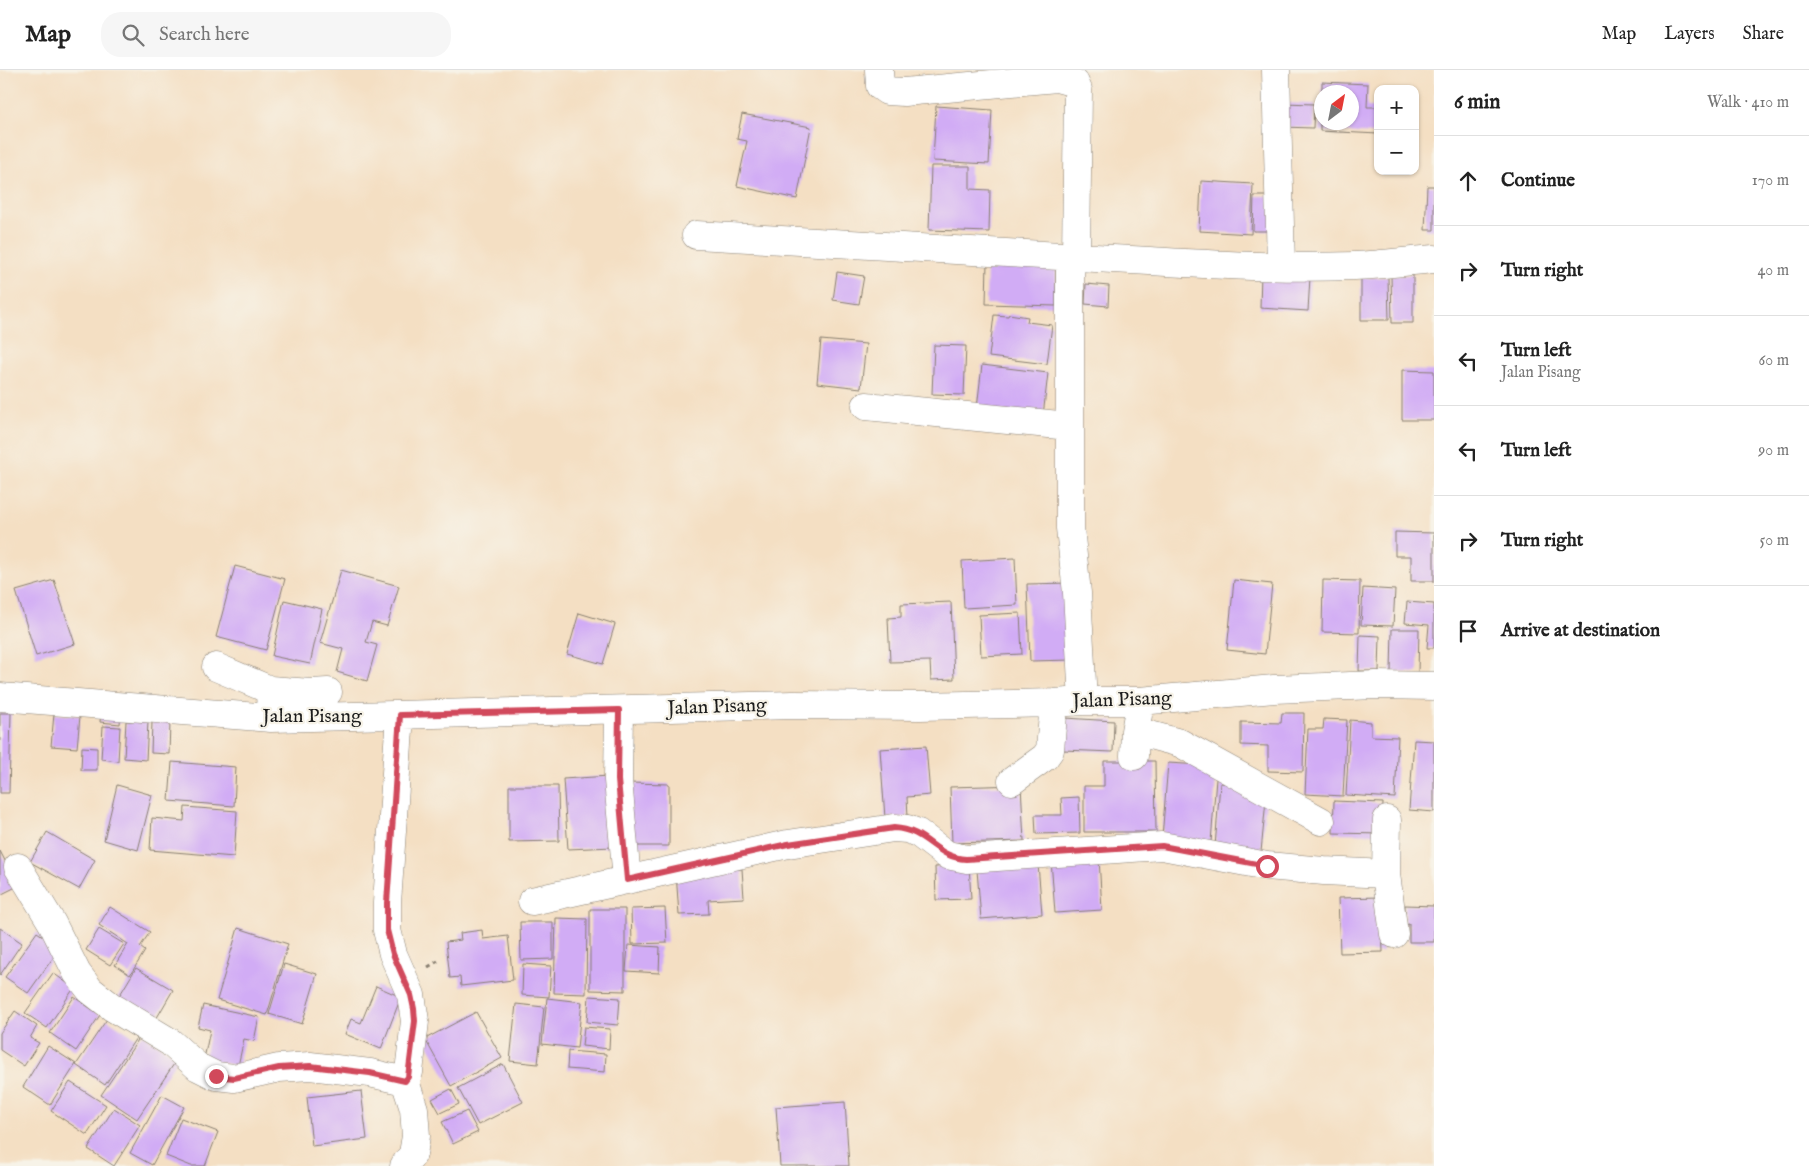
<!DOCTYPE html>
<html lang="en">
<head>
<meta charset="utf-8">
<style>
  :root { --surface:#fff; --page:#f6f6f6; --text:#222; --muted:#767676; --line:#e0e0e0 }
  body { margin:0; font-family:"IM FELL English",serif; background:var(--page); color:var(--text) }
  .controls { position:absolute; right:15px; top:15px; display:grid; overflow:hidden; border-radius:10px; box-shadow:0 1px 4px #0004 }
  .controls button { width:45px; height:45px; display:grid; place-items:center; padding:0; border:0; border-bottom:1px solid var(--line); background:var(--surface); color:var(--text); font:25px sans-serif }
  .compass { position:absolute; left:1314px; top:15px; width:45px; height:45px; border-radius:50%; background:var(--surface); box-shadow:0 1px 4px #0004; rotate:32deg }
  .stop { position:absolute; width:15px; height:15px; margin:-11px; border:4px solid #d1495b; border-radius:50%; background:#fff }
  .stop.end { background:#d1495b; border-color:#fff; box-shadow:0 1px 5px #0008 }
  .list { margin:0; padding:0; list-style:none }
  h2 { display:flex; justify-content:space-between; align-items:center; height:65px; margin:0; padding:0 20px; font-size:21px }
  h2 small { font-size:16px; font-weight:400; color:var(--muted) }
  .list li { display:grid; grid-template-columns:32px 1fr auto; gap:15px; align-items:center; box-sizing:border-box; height:90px; padding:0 20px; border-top:1px solid var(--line) }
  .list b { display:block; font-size:19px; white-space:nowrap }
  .list p { margin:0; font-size:16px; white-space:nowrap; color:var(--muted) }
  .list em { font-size:16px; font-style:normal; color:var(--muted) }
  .icon { flex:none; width:28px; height:28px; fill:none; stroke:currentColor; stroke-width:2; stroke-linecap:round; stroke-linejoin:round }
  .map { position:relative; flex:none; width:1434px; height:1096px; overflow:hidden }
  header { display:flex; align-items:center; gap:30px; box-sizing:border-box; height:70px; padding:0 25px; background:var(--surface); border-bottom:1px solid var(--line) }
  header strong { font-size:24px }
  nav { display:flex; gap:28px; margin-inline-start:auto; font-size:18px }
  .search { width:350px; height:45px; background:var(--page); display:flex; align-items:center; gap:12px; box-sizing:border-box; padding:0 18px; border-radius:20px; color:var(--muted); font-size:19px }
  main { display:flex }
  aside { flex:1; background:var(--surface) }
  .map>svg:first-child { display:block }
  .building { fill:#d1acf5 }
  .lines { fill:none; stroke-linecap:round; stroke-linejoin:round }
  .minor-casing { stroke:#887e70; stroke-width:29 }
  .path { stroke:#887e70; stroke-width:3; stroke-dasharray:4 4; stroke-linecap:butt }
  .minor { stroke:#fff; stroke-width:28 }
  .route { stroke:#d1495b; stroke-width:6 }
  .labels { text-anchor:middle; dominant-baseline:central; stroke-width:4.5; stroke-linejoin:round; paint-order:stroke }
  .street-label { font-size:20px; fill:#1c1c1c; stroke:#f7f3e8 }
</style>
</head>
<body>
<header>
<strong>Map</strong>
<div class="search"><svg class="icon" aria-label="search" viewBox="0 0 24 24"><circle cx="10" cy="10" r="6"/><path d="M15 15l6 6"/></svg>Search here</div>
<nav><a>Map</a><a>Layers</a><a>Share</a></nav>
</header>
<main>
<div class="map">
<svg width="1434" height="1096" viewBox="0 0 1434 1096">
  <rect width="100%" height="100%" fill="#f7f3e8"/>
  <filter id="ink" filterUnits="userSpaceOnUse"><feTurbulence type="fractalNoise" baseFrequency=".02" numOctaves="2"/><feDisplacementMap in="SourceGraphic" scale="10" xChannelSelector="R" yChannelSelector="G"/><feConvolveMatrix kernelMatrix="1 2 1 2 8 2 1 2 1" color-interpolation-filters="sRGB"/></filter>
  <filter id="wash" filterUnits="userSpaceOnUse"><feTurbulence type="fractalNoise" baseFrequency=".0096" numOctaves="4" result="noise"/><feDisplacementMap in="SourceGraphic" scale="20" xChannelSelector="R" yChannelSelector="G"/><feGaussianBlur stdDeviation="1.12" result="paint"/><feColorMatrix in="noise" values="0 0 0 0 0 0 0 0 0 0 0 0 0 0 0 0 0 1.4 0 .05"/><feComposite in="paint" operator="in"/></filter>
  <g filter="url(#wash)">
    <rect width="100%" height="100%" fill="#f4dfc3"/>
    <g id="blocks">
      <path class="building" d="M1322,12L1368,14L1367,37H1378V64L1320,61V52H1352V22H1322Z
        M1283,33L1314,34L1313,58L1282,57Z
        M936,36L992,40L989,94L933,91Z
        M742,44L811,57L797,129L737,116L747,71L737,69Z
        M931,96H970V119L990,120L989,162L929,160Z
        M1201,111L1253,114L1251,164L1199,161Z
        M1427,116H1434V160H1425Z
        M1254,126H1273L1272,161H1253Z
        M987,192L1056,194V236L986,234Z
        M837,202L864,206L859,234L833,230Z
        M1261,203L1310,207L1308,241L1260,238Z
        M1413,205V253H1392L1391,206Z
        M1388,207L1389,250H1361V208Z
        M1086,214L1109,216L1108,236L1085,234Z
        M1009,244L1028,247L1027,252L1052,255L1047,294L989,287L994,245L1008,246Z
        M821,270L866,274L861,318L817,313Z
        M934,275L966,276L964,325L932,324Z
        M982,295L1048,303L1043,346L977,338Z
        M1402,300L1434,301V350H1402Z
        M1395,462L1434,463V511H1411V486H1395Z
        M1015,488L1017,535L964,538L962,491Z
        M235,496L285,509L266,580L216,567Z
        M341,500L399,516L387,556L372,552L366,572L377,575L367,611L337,602L343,579L320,573Z
        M54,510L75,574L36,586L16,521Z
        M1234,510L1272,514L1265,584L1227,580Z
        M1323,510L1360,511L1359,563L1322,562Z
        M1069,513L1072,590L1030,591L1027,514Z
        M1363,518L1395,520L1393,556L1361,555Z
        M284,530L322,539L310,594L272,586Z
        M951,532L954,609L931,610L930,591L890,592L888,548L901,547V534Z
        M1407,532L1434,534V578H1427L1429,555L1405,553Z
        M579,543L615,554L603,594L567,584Z
        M1020,543L1022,584L981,586L979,545Z
        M1392,559H1419L1418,603L1391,602Z
        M1360,565L1380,566L1379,601H1359Z
        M101,640L121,642L120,654L100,652Z
        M0,643H11L9,723H0Z
        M1282,643H1304L1303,702L1268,701V676L1241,675V652L1281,653Z
        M54,644L80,646L77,678L51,676Z
        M1065,648L1114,651L1113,682L1063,680Z
        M1324,649L1347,650L1343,726L1305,724L1308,659H1323Z
        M1350,650L1371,652V666L1398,667L1395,728L1346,725Z
        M126,651L148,652L146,690L124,688Z
        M152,651L170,652L169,684L151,683Z
        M103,656L120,657L118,691L101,689Z
        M1414,670L1434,671V742L1409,740Z
        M926,676L930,725L907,727L908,747L885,748L880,679Z
        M82,677L97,678V700H81Z
        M1104,691H1155L1156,762H1084V716H1104Z
        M172,692L236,697L234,736L169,731Z
        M1168,693L1217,696L1211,772L1162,768Z
        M609,706L613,777L568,779L563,709Z
        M629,713L669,714V776H629Z
        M1220,713L1251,716L1250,728L1266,730L1261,782L1215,777Z
        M117,715L152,725L138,780L104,770Z
        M1021,715L1024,771L952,773L950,717Z
        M509,716H558L559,771L509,772Z
        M1079,727L1080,763L1036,764L1035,745H1062L1061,728Z
        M1334,731L1383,733L1382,764L1333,763Z
        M185,737L237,741L234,787L150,780L152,748L184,751Z
        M47,762L95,790L79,819L30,792Z
        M0,781L18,816L0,825Z
        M1099,788L1102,840L1055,843L1051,790Z
        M1038,794L1042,844L981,849L977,800Z
        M969,795L971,829L936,830L935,797Z
        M742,799L744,828L708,830L709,844L679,845L676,803Z
        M1381,827L1383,882L1340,883L1338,828Z
        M1405,835L1434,836V872H1409V854L1405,855Z
        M110,837L150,862L140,877L145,881L130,905L115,895L128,874L99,855Z
        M665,838L667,873L632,874L631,839Z
        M590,839H625V921L590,920Z
        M556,848L587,849L586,924L554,923Z
        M520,852H553V889L521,890Z
        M0,858L22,873L0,905Z
        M238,858L288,874L267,945L217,930Z
        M99,859L124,874L110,895L86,880Z
        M482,860L483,869L508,866L513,910L461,916L460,907L450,908L446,872L461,870L460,863Z
        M37,862L60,878L28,923L5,907Z
        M628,875L660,877L659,903L626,901Z
        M284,894L317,904L302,954L269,944Z
        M523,894L551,896L549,927L522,925Z
        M136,898L173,920L155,951L118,928Z
        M53,903L74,918L47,958L25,943Z
        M376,916L401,927L381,979L345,964L351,949L361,953Z
        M589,926L620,928L618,955L587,952Z
        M74,927L100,945L76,981L50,963Z
        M547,928L582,932L577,978L542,974Z
        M516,934L544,937L538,994L510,991Z
        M203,935L259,947L254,971L244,969L238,996L204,989L210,960L198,957Z
        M15,941L37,956L30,968L39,973L24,996L0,980V963Z
        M476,942L502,988L451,1016L425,969Z
        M107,949L136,968L105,1015L76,995Z
        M584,957L610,959L609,979L582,976Z
        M142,964L178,988L137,1049L101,1025Z
        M48,976L76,994L50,1035L23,1017Z
        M568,981L606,984L605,1002L567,999Z
        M503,994L523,1032L478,1055L458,1018Z
        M70,1012L106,1035L87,1065L51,1041Z
        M451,1019L459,1034L440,1043L432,1029Z
        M361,1021L367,1069L312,1076L307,1027Z
        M162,1025L184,1037L152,1095L130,1083Z
        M845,1032L849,1096H780L776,1037Z
        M114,1038L140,1055L114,1096L88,1079Z
        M467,1041L478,1062L453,1074L442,1052Z
        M181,1048L218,1062L205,1096H191L166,1086Z"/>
    </g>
  </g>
  <g filter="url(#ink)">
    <use href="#blocks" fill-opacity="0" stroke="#887e70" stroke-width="1"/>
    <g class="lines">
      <g class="minor-casing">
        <path id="minor" d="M879,0L880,16L887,21L904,22L1057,8L1075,13L1078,20L1076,187
          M1276,0L1281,195
          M696,165C823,173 950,180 1077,187C1169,192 1262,199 1355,196C1381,195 1408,191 1434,189
          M1070,186V458L1077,523L1083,631
          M866,336L1069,356
          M216,597L270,620L271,648
          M270,620L311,623L328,622
          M0,627L271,648L793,635L920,636L1054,633L1083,631H1140L1274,619L1376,615L1434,616
          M619,640L618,710L627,810
          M400,645L387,833V860L393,884L411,925L415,951L409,1002L405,1011L414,1039L416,1066L413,1084L404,1096
          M1135,661L1180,673L1321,751
          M1134,686L1135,661L1138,645
          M1012,711L1045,687L1050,680L1054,633
          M1387,750L1386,804L1394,864
          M18,797L52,853L77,903L90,920L112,937L170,972L198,997L216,1006L234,1008L279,998L310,996L370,1003L405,1011
          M532,831L788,774L894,758L907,759L918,763L947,785L967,789L1162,776L1267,796L1324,801L1386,804"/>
      </g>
      <path class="path" d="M428,897L438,891"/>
      <use href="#minor" class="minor"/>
    </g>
  </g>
  <g class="lines" filter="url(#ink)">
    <path class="route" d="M216,1006L234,1008L279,998L310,996L370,1003L405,1011L408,1007L415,951L414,939L411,925L393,884L387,860V833L400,645L619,640L618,710L627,810L788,774L894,758C928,760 934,787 966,789L1162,776L1267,796"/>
  </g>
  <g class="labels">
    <g class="street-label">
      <text transform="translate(1122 630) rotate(-2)">Jalan Pisang</text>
      <text transform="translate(717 637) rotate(-2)">Jalan Pisang</text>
      <text x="312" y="646">Jalan Pisang</text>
    </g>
  </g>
</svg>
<div class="controls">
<button>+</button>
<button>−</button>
</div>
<svg class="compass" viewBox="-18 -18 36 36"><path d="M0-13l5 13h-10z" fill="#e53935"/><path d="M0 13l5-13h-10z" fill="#767676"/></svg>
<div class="stop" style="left:1267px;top:796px"></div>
<div class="stop end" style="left:216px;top:1006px"></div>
</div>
<aside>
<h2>6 min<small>Walk · 410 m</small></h2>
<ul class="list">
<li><svg class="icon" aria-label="ahead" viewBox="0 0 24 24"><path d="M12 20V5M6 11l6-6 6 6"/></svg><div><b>Continue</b></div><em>170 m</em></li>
<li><svg class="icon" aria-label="right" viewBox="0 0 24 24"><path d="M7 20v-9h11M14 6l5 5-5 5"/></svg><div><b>Turn right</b></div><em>40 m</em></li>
<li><svg class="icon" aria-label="left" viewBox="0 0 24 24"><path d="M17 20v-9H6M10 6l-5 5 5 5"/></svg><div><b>Turn left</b><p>Jalan Pisang</p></div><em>60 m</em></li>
<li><svg class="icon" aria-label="left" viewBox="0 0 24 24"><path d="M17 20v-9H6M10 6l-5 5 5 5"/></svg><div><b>Turn left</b></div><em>90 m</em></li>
<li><svg class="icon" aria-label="right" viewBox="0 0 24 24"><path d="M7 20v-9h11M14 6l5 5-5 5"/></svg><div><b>Turn right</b></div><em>50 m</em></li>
<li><svg class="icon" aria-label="arrive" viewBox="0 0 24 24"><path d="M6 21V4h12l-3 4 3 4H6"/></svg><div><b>Arrive at destination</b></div></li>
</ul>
</aside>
</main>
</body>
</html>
